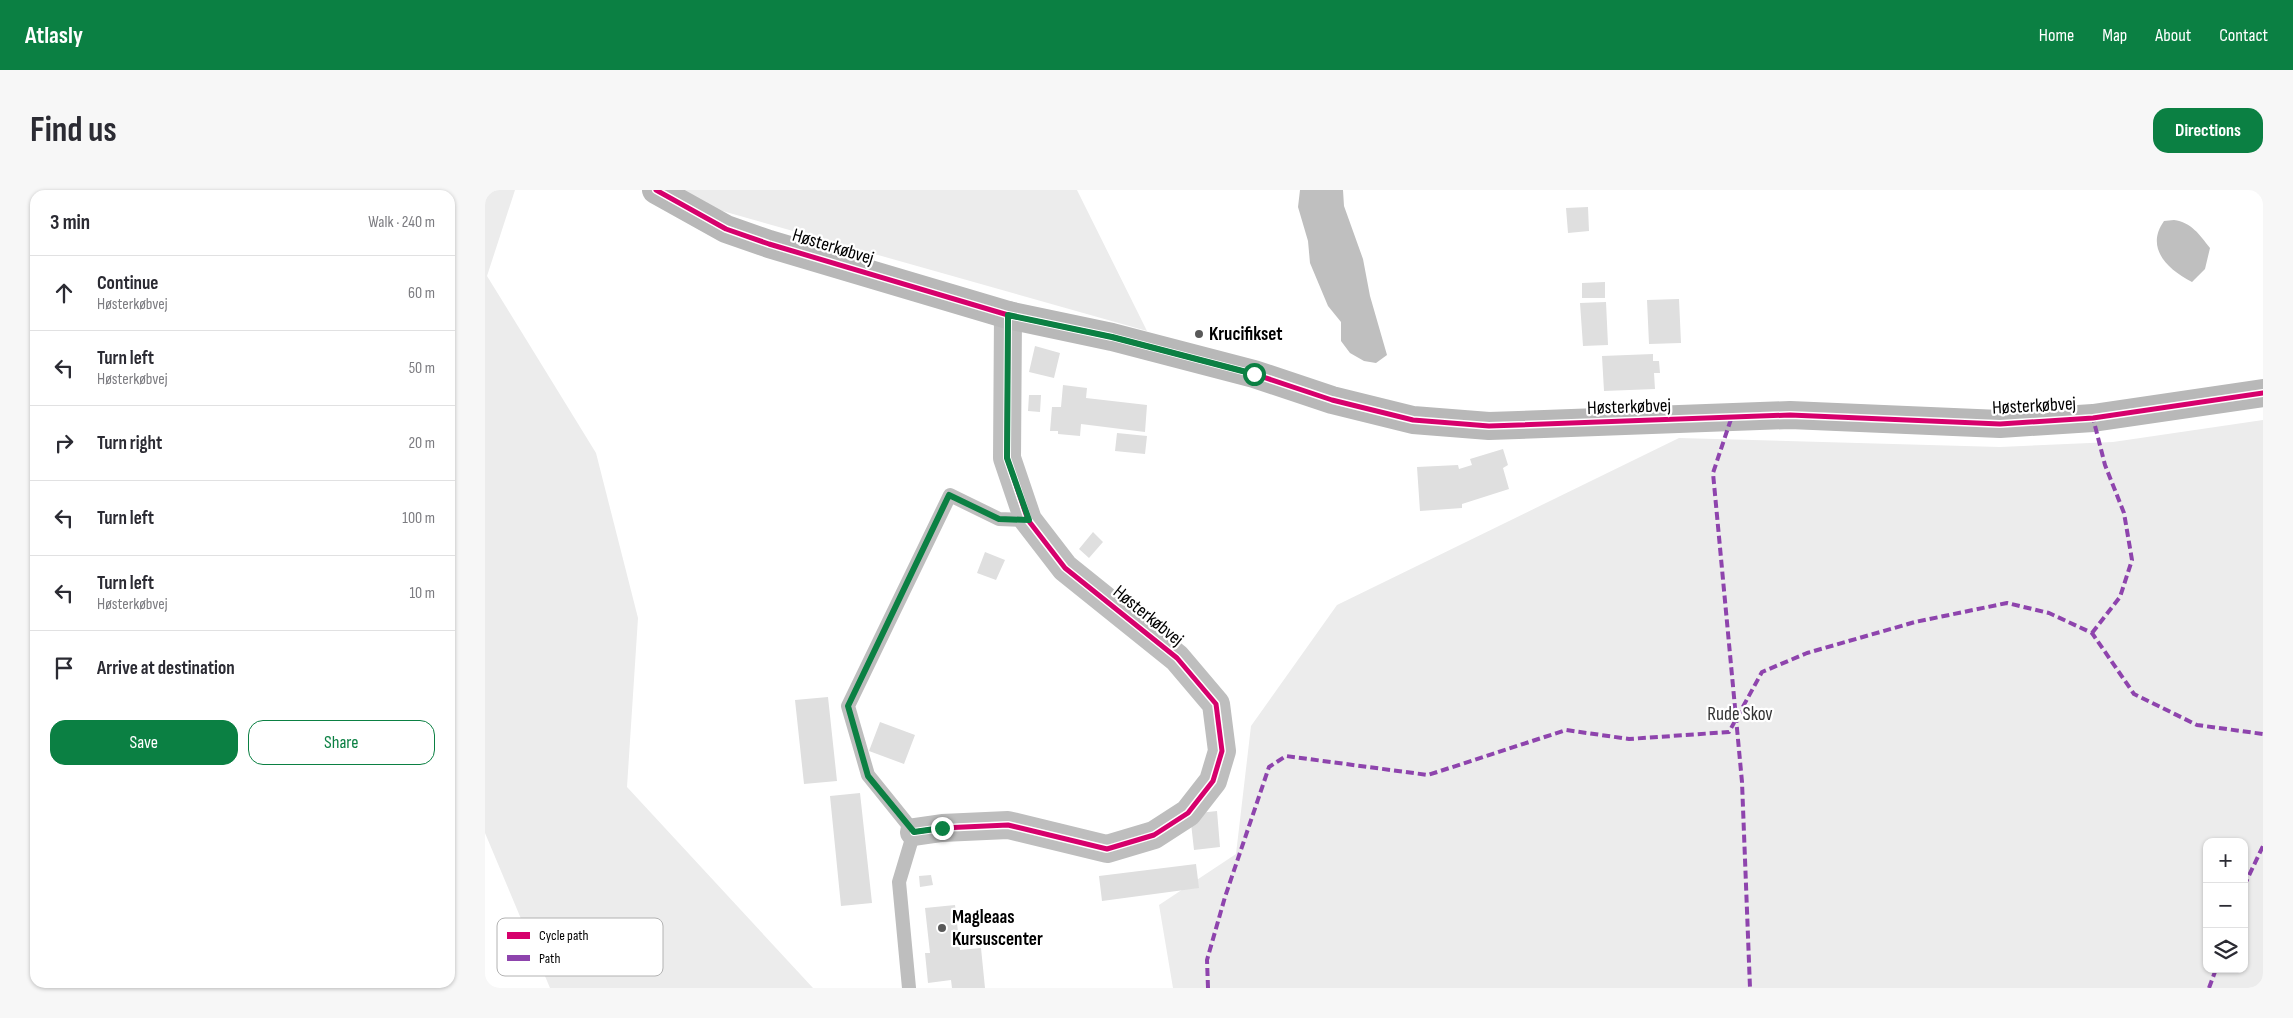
<!DOCTYPE html>
<html lang="en">
<head>
<meta charset="utf-8">
<style>
  :root { --surface:#fff; --page:#f7f7f7; --text:#2b2b33; --muted:#7c7c81; --line:#e1e1e2; --accent:#0b8043 }
  body { margin:0; font-family:"Sofia Sans Condensed",sans-serif; background:var(--page); color:var(--text) }
  .controls { position:absolute; right:15px; bottom:15px; display:grid; overflow:hidden; border-radius:10px; box-shadow:0 1px 4px #0004 }
  .controls button { width:45px; height:45px; display:grid; place-items:center; padding:0; border:0; border-bottom:1px solid var(--line); background:var(--surface); color:var(--text); font:25px sans-serif }
  .stop { position:absolute; width:15px; height:15px; margin:-11px; border:4px solid #0b8043; border-radius:50%; background:#fff }
  .stop.end { background:#0b8043; border-color:#fff; box-shadow:0 1px 5px #0008 }
  .list { margin:0; padding:0; list-style:none }
  h2 { display:flex; justify-content:space-between; align-items:center; height:65px; margin:0; padding:0 20px; font-size:21px }
  h2 small { font-size:16px; font-weight:400; color:var(--muted) }
  .list li { display:grid; grid-template-columns:32px 1fr auto; gap:15px; align-items:center; box-sizing:border-box; height:75px; padding:0 20px; border-top:1px solid var(--line) }
  .list b { display:block; font-size:19px; white-space:nowrap }
  .list p { margin:0; font-size:16px; white-space:nowrap; color:var(--muted) }
  .list em { font-size:16px; font-style:normal; color:var(--muted) }
  .actions { display:flex; gap:10px; padding:15px 20px }
  .actions a { flex:1; padding:11px 0; border:1px solid var(--accent); border-radius:15px; text-align:center; font-size:18px; color:var(--accent) }
  .actions .main { background:var(--accent); color:#fff }
  .icon { flex:none; width:28px; height:28px; fill:none; stroke:currentColor; stroke-width:2; stroke-linecap:round; stroke-linejoin:round }
  .map { position:relative; flex:none; width:1778px; height:798px; overflow:hidden; border-radius:15px }
  header { display:flex; align-items:center; gap:30px; box-sizing:border-box; height:70px; padding:0 25px; background:var(--accent); color:#fff }
  header strong { font-size:24px }
  nav { display:flex; gap:28px; margin-inline-start:auto; font-size:18px }
  .intro { display:flex; align-items:center; justify-content:space-between; box-sizing:border-box; height:120px; padding:0 30px }
  h1 { margin:0; font-size:35px }
  .button { padding:12px 22px; border-radius:15px; background:var(--accent); color:#fff; font-size:18px; font-weight:700 }
  main { display:flex; gap:30px; padding:0 30px }
  aside { flex:1; background:var(--surface); border-radius:15px; box-shadow:0 1px 4px #0004 }
  .map>svg:first-child { display:block }
  .green { fill:#ececec; fill-rule:evenodd }
  .water { fill:#bfbfbf }
  .building { fill:#dfdfdf }
  .lines { fill:none; stroke-linecap:round; stroke-linejoin:round }
  .lane { stroke:#bebebe; stroke-width:14 }
  .street { stroke:#bebebe; stroke-width:28 }
  .secondary { stroke:#b8b8b8; stroke-width:28 }
  .quiet { stroke:#8e44ad; stroke-width:4; stroke-dasharray:8 4; stroke-linecap:butt }
  .cycleway-casing { stroke:#fff; stroke-width:8 }
  .cycleway { stroke:#d6006c; stroke-width:5 }
  .route { stroke:#0b8043; stroke-width:6 }
  .poi-dot { fill:#595959; stroke:#fff; stroke-width:2 }
  .labels { text-anchor:middle; dominant-baseline:central; stroke-width:4.5; stroke-linejoin:round; paint-order:stroke }
  .street-label { font-size:19px; fill:#000; stroke:#fff }
  .poi-label { font-size:19px; font-weight:bold; fill:#000; stroke:#fff; text-anchor:start }
  .park-label { font-size:19px; fill:#333; stroke:#fff }
  .key { fill:#fff; stroke:#b2b2b2; stroke-width:1 }
  .key-label { font-size:14px; fill:#000 }
</style>
</head>
<body>
<header>
<strong>Atlasly</strong>
<nav><a>Home</a><a>Map</a><a>About</a><a>Contact</a></nav>
</header>
<div class="intro"><h1>Find us</h1><a class="button">Directions</a></div>
<main>
<aside>
<h2>3 min<small>Walk · 240 m</small></h2>
<ul class="list">
<li><svg class="icon" aria-label="ahead" viewBox="0 0 24 24"><path d="M12 20V5M6 11l6-6 6 6"/></svg><div><b>Continue</b><p>Høsterkøbvej</p></div><em>60 m</em></li>
<li><svg class="icon" aria-label="left" viewBox="0 0 24 24"><path d="M17 20v-9H6M10 6l-5 5 5 5"/></svg><div><b>Turn left</b><p>Høsterkøbvej</p></div><em>50 m</em></li>
<li><svg class="icon" aria-label="right" viewBox="0 0 24 24"><path d="M7 20v-9h11M14 6l5 5-5 5"/></svg><div><b>Turn right</b></div><em>20 m</em></li>
<li><svg class="icon" aria-label="left" viewBox="0 0 24 24"><path d="M17 20v-9H6M10 6l-5 5 5 5"/></svg><div><b>Turn left</b></div><em>100 m</em></li>
<li><svg class="icon" aria-label="left" viewBox="0 0 24 24"><path d="M17 20v-9H6M10 6l-5 5 5 5"/></svg><div><b>Turn left</b><p>Høsterkøbvej</p></div><em>10 m</em></li>
<li><svg class="icon" aria-label="arrive" viewBox="0 0 24 24"><path d="M6 21V4h12l-3 4 3 4H6"/></svg><div><b>Arrive at destination</b></div></li>
</ul>
<div class="actions"><a class="main">Save</a><a>Share</a></div>
</aside>
<div class="map">
<svg width="1778" height="798" viewBox="0 0 1778 798">
  <rect width="100%" height="100%" fill="#fff"/>
  <path class="green" d="M0,0H30L2,86L111,263L153,428L142,597L328,798H65L0,643Z
    M191,0H592L662,141L202,11Z
    M1778,230V798H688L674,715L751,664L766,536L852,415L1194,248L1515,257L1628,252ZM1722,652H1759V779H1722Z"/>
  <path class="water" d="M815,0H858L859,16L878,69L885,106L902,165L891,173L879,171L865,163L856,151V132L843,116L825,73L823,51L813,17Z
    M1689,30C1706,32 1715,45 1725,58L1720,79L1707,92C1682,79 1660,58 1679,31Z"/>
  <path class="building" d="M1103,17L1104,41L1083,43L1081,18Z
    M1120,92V108H1097V93Z
    M1194,109L1196,153L1164,154L1162,110Z
    M1121,112L1123,155L1098,156L1095,113Z
    M550,156L575,163L569,188L544,182Z
    M1168,164V171H1174L1175,183H1169L1170,199L1119,201L1117,166Z
    M578,195L602,198L601,208L662,215L660,242L596,234L595,246L573,244V241H565L567,217H576Z
    M544,205H556L555,222L543,221Z
    M632,243L662,246L660,264L630,261Z
    M1018,259L1023,275L1018,278L1024,299L977,314V318L935,321L932,277L973,275L974,279L987,275L985,269Z
    M608,342L618,352L604,368L594,359Z
    M500,362L520,370L511,390L492,383Z
    M343,507L352,591L319,594L310,510Z
    M395,532L430,545L419,574L384,561Z
    M375,603L387,713L356,716L345,606Z
    M732,621L735,657L709,660L705,624Z
    M711,674L714,698L617,711L614,686Z
    M446,685L448,695L435,697L434,686Z
    M470,715L475,760L496,758L500,798H467L466,790L443,793L440,763H445L440,718Z"/>
  <g class="lines">
    <path class="lane" d="M424,798L414,692L429,642L383,585L363,516L465,305L514,329L543,330"/>
    <path class="street" d="M429,642L457,638L523,635L622,659L669,645L703,623L728,591L737,561L731,514L692,468L580,378L543,330L522,268L523,125"/>
    <path class="secondary" d="M171,0L241,39L284,54L523,125L627,147L769,184L847,210L928,230L1004,236L1305,225L1515,234L1608,228L1778,203"/>
    <path class="quiet" d="M1246,229L1228,283L1257,592L1265,798
      M1607,443L1635,407L1647,370L1639,323L1620,275L1608,228
      M1759,696L1778,656
      M723,798L722,770L740,707L784,577L801,566L943,585L1081,540L1144,549L1244,542L1277,482L1322,463L1430,432L1522,413L1564,423L1607,443L1649,504L1712,535L1778,544
      M1724,798L1731,779"/>
    <g class="cycleway-casing">
      <path id="cycleway" d="M171,0L241,39L284,54L523,125L627,147L769,184L847,210L928,230L1004,236L1305,225L1515,234L1608,228L1778,203
        M429,642L457,638L523,635L622,659L669,645L703,623L728,591L737,561L731,514L692,468L580,378L543,330L522,268L523,125"/>
    </g>
    <use href="#cycleway" class="cycleway"/>
  </g>
  <g class="lines">
    <path class="route" d="M457,638L429,642L383,586L363,516L464,305L514,329L544,330L522,268L523,125L627,147L769,184"/>
  </g>
  <g class="poi-dot">
    <circle cx="714" cy="144" r="5"/>
    <circle cx="457" cy="738" r="5"/>
  </g>
  <g class="labels">
    <g class="street-label">
      <text transform="translate(348 57) rotate(17)">Høsterkøbvej</text>
      <text transform="translate(1549 216) rotate(-3)">Høsterkøbvej</text>
      <text transform="translate(1144 217) rotate(-2)">Høsterkøbvej</text>
      <text transform="translate(663 426) rotate(39)">Høsterkøbvej</text>
    </g>
    <g class="poi-label">
      <text x="724" y="144">Krucifikset</text>
      <text x="467" y="727">Magleaas<tspan x="467" dy="22">Kursuscenter</tspan></text>
    </g>
    <g class="park-label">
      <text x="1255" y="524">Rude Skov</text>
    </g>
  </g>
  <rect x="12" y="728" width="166" height="58" rx="8" class="key"/>
  <rect x="22" y="742" width="23" height="7" fill="#d6006c"/>
  <rect x="22" y="765" width="23" height="6" fill="#8e44ad"/>
  <g class="key-label">
    <text x="54" y="750">Cycle path</text>
    <text x="54" y="773">Path</text>
  </g>
</svg>
<div class="controls">
<button>+</button>
<button>−</button>
<button><svg class="icon" aria-label="layers" viewBox="0 0 24 24"><path d="M12 4l9 5-9 5-9-5zM3 14l9 5 9-5"/></svg></button>
</div>
<div class="stop" style="left:769px;top:184px"></div>
<div class="stop end" style="left:457px;top:638px"></div>
</div>
</main>
</body>
</html>
